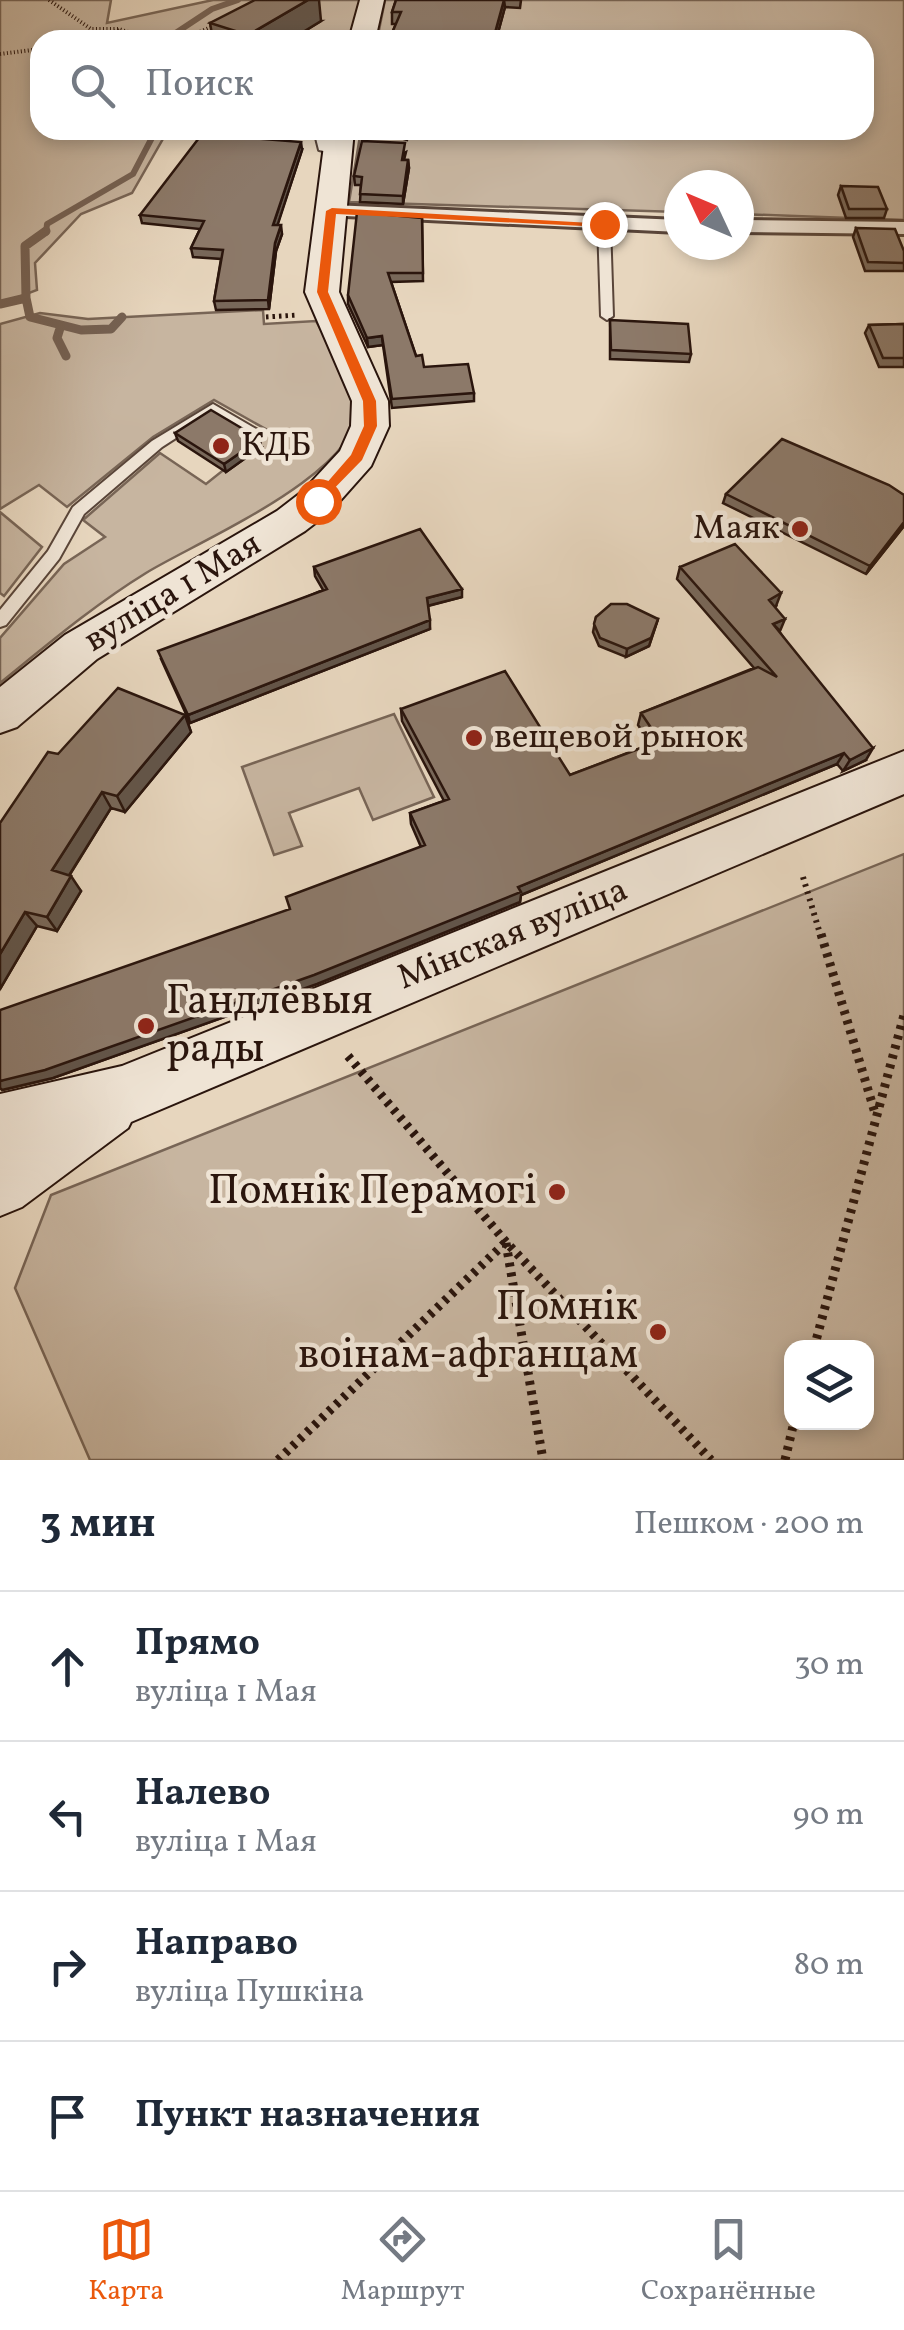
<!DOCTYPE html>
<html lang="ru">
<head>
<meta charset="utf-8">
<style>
  :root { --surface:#fff; --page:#f2f2f3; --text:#1f2937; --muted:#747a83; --line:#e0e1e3; --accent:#ea580c }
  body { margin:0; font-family:Vollkorn,serif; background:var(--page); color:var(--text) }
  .controls { position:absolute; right:30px; bottom:30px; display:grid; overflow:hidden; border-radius:20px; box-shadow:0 5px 15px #0003 }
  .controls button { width:90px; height:90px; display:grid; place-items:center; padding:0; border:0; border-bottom:2px solid var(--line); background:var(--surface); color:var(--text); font:50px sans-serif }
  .compass { position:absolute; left:664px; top:170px; width:90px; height:90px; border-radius:50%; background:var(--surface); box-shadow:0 5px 15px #0003; rotate:314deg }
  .stop { position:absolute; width:30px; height:30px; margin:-22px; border:8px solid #ea580c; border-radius:50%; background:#fff }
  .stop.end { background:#ea580c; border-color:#fff; box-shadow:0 2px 10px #0008 }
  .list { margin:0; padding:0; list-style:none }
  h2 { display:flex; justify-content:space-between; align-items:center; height:130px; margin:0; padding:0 40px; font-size:42px }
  h2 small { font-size:32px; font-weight:400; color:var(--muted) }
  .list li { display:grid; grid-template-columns:65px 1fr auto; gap:30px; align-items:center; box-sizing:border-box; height:150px; padding:0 40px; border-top:2px solid var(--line) }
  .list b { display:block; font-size:38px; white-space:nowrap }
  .list p { margin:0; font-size:32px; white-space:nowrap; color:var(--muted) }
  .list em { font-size:32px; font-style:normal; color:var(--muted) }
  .icon { flex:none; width:55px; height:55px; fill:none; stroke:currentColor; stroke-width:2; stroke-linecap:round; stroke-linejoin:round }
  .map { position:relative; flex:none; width:904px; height:1460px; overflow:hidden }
  .search { position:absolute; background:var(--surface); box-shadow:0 5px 15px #0003; left:30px; right:30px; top:30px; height:110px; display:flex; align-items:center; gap:25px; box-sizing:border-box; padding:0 35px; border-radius:30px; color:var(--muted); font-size:38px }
  .sheet { height:730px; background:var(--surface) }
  nav { display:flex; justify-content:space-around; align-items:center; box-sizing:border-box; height:140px; border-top:2px solid var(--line); background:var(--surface); font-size:28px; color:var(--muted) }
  nav a { display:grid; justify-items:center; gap:5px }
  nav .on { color:var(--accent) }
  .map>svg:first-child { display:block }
  .green { fill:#c7b5a0; stroke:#786556; stroke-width:2.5; fill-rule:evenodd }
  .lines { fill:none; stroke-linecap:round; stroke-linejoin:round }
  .stream-far1 { stroke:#756153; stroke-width:6 }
  .stream { stroke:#756153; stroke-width:9 }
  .lane-casing { stroke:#594539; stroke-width:4 }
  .street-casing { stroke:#594539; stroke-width:6 }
  .secondary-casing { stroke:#2a150d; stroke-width:4 }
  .path-far3 { stroke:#2a150d; stroke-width:4; stroke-dasharray:1 2.5; stroke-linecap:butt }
  .path-far2 { stroke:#2a150d; stroke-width:5; stroke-dasharray:2.5 4; stroke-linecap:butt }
  .path-far1 { stroke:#2a150d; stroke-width:6; stroke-dasharray:2.5 5; stroke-linecap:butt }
  .path { stroke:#2a150d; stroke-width:9; stroke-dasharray:4 6; stroke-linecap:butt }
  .lane { fill:#efe4d5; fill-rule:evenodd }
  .street { fill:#efe4d5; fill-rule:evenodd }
  .secondary { fill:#efe4d5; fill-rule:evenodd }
  .wall { fill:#78685a; stroke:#2a150d; stroke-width:2.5 }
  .shaded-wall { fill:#62554a; stroke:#2a150d; stroke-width:2.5 }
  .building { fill:#8c7969; stroke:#2a150d; stroke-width:2.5 }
  .route { fill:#ea580c }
  .poi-dot { fill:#8f2418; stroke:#efe4d5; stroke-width:4 }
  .labels { text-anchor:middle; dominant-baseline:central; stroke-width:9; stroke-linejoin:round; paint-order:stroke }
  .poi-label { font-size:35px; fill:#2a150d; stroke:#efe4d5; text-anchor:start }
  .street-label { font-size:35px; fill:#2a150d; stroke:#efe4d5 }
  .near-poi-label { font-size:42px; fill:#2a150d; stroke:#efe4d5; text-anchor:end }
</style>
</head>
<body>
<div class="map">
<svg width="904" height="1460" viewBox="0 0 904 1460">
  <rect width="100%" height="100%" fill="#e7d6be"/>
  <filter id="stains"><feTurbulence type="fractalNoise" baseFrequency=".002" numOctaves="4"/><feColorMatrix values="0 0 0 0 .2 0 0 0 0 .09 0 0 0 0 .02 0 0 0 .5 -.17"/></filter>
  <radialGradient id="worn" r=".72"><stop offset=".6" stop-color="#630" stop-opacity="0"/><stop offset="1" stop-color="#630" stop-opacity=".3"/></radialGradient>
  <path class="green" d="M0,0H111L107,23L213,0H360L349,40H40V130H168L132,193L81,214L35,263L37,290L0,304Z
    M385,0H904V220L739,214V185H679V212L349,202L361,130H864V40H377Z
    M263,310L264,324L316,321C325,338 355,386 358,402C368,471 194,543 146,573C94,605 47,645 0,683V638L64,564L105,537L83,520L160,453L206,484L271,432L214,400L153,437L67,507L39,485L0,509V324L40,313L88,319Z
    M0,512L42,547L4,596L0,593Z
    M394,714L434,797L373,820L359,788L289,813L302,846L274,855L242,767Z
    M904,854V1460H90L15,1288L51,1195ZM792,1348H866V1422H792Z"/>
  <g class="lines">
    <path class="stream-far1" d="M165,40L212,9L238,0
      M46,233L47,224L133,174L156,130"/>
    <path class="stream" d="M26,298L30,317L81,330L111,329L122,317
      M0,304L26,298L25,246L46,231
      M61,325L57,338L66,356"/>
    <g class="lane-casing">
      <path id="lane" d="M314,130H324L328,146L342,151V155L319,150Z
        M604,221L610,224L613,316L607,320L601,316L598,224Z
        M213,404L263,433L256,438L251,436L213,414L162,447L84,514L59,559L6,625L0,627V610L48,551L73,507L152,441Z"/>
    </g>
    <g class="street-casing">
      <path id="street" d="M332,205L679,220V232L325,215L321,211L325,207Z
        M739,220L904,222V234L739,232Z"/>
    </g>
    <g class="secondary-casing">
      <path id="secondary" d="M360,0H384L375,40H349Z
        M326,130H354L339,292L388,401L389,426L371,466L331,511L305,531L97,659L17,727L0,733V687L65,635L277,511L303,491L340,451L351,426L352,401L305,292Z
        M904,751V794L131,1122L128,1128L22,1207L0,1216V1094L122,1066Z"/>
    </g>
    <path class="path-far3" d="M49,0L91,29H119L152,40
      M104,40L119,29
      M181,40L218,24
      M0,54L40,49"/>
    <path class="path-far2" d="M266,317L298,315"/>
    <path class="path-far1" d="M803,877L821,937"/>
    <path class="path" d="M821,934L875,1113
      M348,1056L506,1242L711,1460
      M506,1243L543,1460
      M814,1348L904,1015
      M278,1460L506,1242
      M785,1460L794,1422"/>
    <use href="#lane" class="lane"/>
    <use href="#street" class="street"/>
    <use href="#secondary" class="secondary"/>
  </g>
  <path class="wall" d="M396,0H521L520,8L505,7L496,40H389L396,24H392V12Z
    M321,21L290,40H213L210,23Z
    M372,130H409L407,140Z
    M302,150L277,225L282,234L276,251L269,309L216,310L214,301L221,259L193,257L191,248L200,229L142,223L140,215Z
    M406,152L404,160H408L409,168L403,204L360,202L361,185H355L354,176Z
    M841,186L887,209L884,218H846L838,195Z
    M422,218L423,281L391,282L416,356L424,367L474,393V401L392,408L383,345L368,347L348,304V295Z
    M856,228L904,251V271H865L853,237Z
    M610,320L691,354L689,362L610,359Z
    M904,324V367H879L865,333L869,325Z
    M175,433L261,447L226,472L178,441Z
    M726,494L904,495V526L866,574L723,503Z
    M314,567L462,597L428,606L430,629L190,723L161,659L323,590L315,576Z
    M680,567L776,606L775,607L779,631L866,760L843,771L837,764L521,895L520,902L317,984L53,1078L2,1090L290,909L421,847L411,824L410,813L444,801L402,721L401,709L570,775L651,744L638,725L641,713L754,668L677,579Z
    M596,617L658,619L649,646L626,657L599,646L593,632Z
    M185,715L191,732L125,812L111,808L69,876L81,891L57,931L37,926L0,989L58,754Z"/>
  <path class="shaded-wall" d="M308,0H319L321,21L290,40H248V35Z
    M504,0L505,7L496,40H493Z
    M301,142L302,150L275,233L273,225Z
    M408,160L409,168L403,204V196Z
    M281,225L282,234L276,251L269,309L268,300L275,243Z
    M382,336L383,345L368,347L367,338Z
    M260,439L261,447L226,472L224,464Z
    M904,522V526L866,574L870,566Z
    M462,589V597L427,606V598Z
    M781,593L776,606L764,612L769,600Z
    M658,619L649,646L626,657L627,649Z
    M785,619L780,631L773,624Z
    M430,620V629L190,723L188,715Z
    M185,715L191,732L125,812L117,796Z
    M873,748L866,760L843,771L850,760Z
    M844,753L837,764L521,895L520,902L317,984L53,1078L2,1090L0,1088V1081L518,887Z
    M102,792L111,808L63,885L52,870Z
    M71,876L81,891L57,931L47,917Z
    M25,912L37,926L0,989V954Z"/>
  <path class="building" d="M255,0H308L248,35L210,23Z
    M396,0H504L493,40H389L401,12H392Z
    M202,134L301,142L273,225H281L275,243L268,300L214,301L223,250L191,248L204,221L140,215Z
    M362,141L405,143L402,160H408L403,196L360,194L362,177L354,176Z
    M841,186L878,187L887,209H849Z
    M357,212L422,218L423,273H388L416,356L422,355L424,367L468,364L474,393L392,399L382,336L367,338L348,295Z
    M856,228L895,229L904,251V263L868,262Z
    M610,320L688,324L691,354L611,350Z
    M904,324V358H883L869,325Z
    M211,410L260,439L224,464L175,433Z
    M782,439L889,485L904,495V522L870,566L726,494Z
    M420,529L462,589L427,598L430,620L188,715L158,651L327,589L314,567Z
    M735,544L781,593L769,600L785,619L773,624L873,748L850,760L844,753L518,887L521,892L314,975L45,1070L0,1081V1010L290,909L286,897L425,845L410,813L449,799L401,709L505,671L570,775L660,741L641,713L758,667L777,677L680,567Z
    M611,604H627L658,619L651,638L627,649L600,638L594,624L596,617Z
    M118,688L185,715L117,796L102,792L52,870L71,876L47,917L25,912L0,954V823L48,752L58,754Z"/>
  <path class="route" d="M332,208L609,224L604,227L336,214L328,292L376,401L377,426L362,460L318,505L311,501L351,455L364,426L363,401L317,292L326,211Z"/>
  <g class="poi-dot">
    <circle cx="221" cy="446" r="10"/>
    <circle cx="800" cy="529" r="10"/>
    <circle cx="474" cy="738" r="10"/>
    <circle cx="146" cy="1026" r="10"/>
    <circle cx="557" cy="1192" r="10"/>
    <circle cx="658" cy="1332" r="10"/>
  </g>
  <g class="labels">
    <g class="poi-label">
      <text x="241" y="446">КДБ</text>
      <text x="780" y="529" text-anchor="end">Маяк</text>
      <text x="494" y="738">вещевой рынок</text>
    </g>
    <g class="street-label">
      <text transform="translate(173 593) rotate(-31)">вуліца 1 Мая</text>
      <text transform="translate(513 935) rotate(-22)">Мінская вуліца</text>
    </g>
    <g class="near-poi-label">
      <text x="166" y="1002" text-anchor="start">Гандлёвыя<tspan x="166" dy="48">рады</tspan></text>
      <text x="537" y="1192">Помнік Перамогі</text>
      <text x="638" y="1308">Помнік<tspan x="638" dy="48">воінам-афганцам</tspan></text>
    </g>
  </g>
  <rect width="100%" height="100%" filter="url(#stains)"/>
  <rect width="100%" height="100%" fill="url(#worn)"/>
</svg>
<div class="controls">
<button><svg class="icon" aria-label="layers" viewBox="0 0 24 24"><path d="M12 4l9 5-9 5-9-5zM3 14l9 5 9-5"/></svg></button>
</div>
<svg class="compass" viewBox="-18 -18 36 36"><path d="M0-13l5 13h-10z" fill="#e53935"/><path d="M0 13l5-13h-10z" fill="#747a83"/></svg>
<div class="stop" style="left:318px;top:501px"></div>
<div class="stop end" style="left:604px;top:224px"></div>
<div class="search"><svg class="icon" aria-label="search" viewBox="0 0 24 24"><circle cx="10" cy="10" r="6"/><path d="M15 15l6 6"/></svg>Поиск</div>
</div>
<section class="sheet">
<h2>3 мин<small>Пешком · 200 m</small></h2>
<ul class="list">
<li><svg class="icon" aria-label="ahead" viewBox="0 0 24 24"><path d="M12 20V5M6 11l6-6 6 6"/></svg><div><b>Прямо</b><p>вуліца 1 Мая</p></div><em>30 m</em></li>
<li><svg class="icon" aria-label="left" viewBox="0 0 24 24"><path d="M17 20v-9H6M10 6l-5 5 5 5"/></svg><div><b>Налево</b><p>вуліца 1 Мая</p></div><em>90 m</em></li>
<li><svg class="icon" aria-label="right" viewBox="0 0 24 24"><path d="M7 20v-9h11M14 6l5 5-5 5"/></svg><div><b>Направо</b><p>вуліца Пушкіна</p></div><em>80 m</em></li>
<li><svg class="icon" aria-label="arrive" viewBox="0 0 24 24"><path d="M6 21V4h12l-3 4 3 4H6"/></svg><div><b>Пункт назначения</b></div></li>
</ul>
</section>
<nav>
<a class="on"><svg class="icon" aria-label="map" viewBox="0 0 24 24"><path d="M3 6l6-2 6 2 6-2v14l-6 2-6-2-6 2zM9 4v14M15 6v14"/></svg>Карта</a>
<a><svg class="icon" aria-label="directions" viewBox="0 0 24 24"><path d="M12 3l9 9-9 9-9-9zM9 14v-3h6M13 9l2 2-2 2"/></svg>Маршрут</a>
<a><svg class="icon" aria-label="saved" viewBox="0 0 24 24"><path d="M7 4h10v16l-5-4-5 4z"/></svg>Сохранённые</a>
</nav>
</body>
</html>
